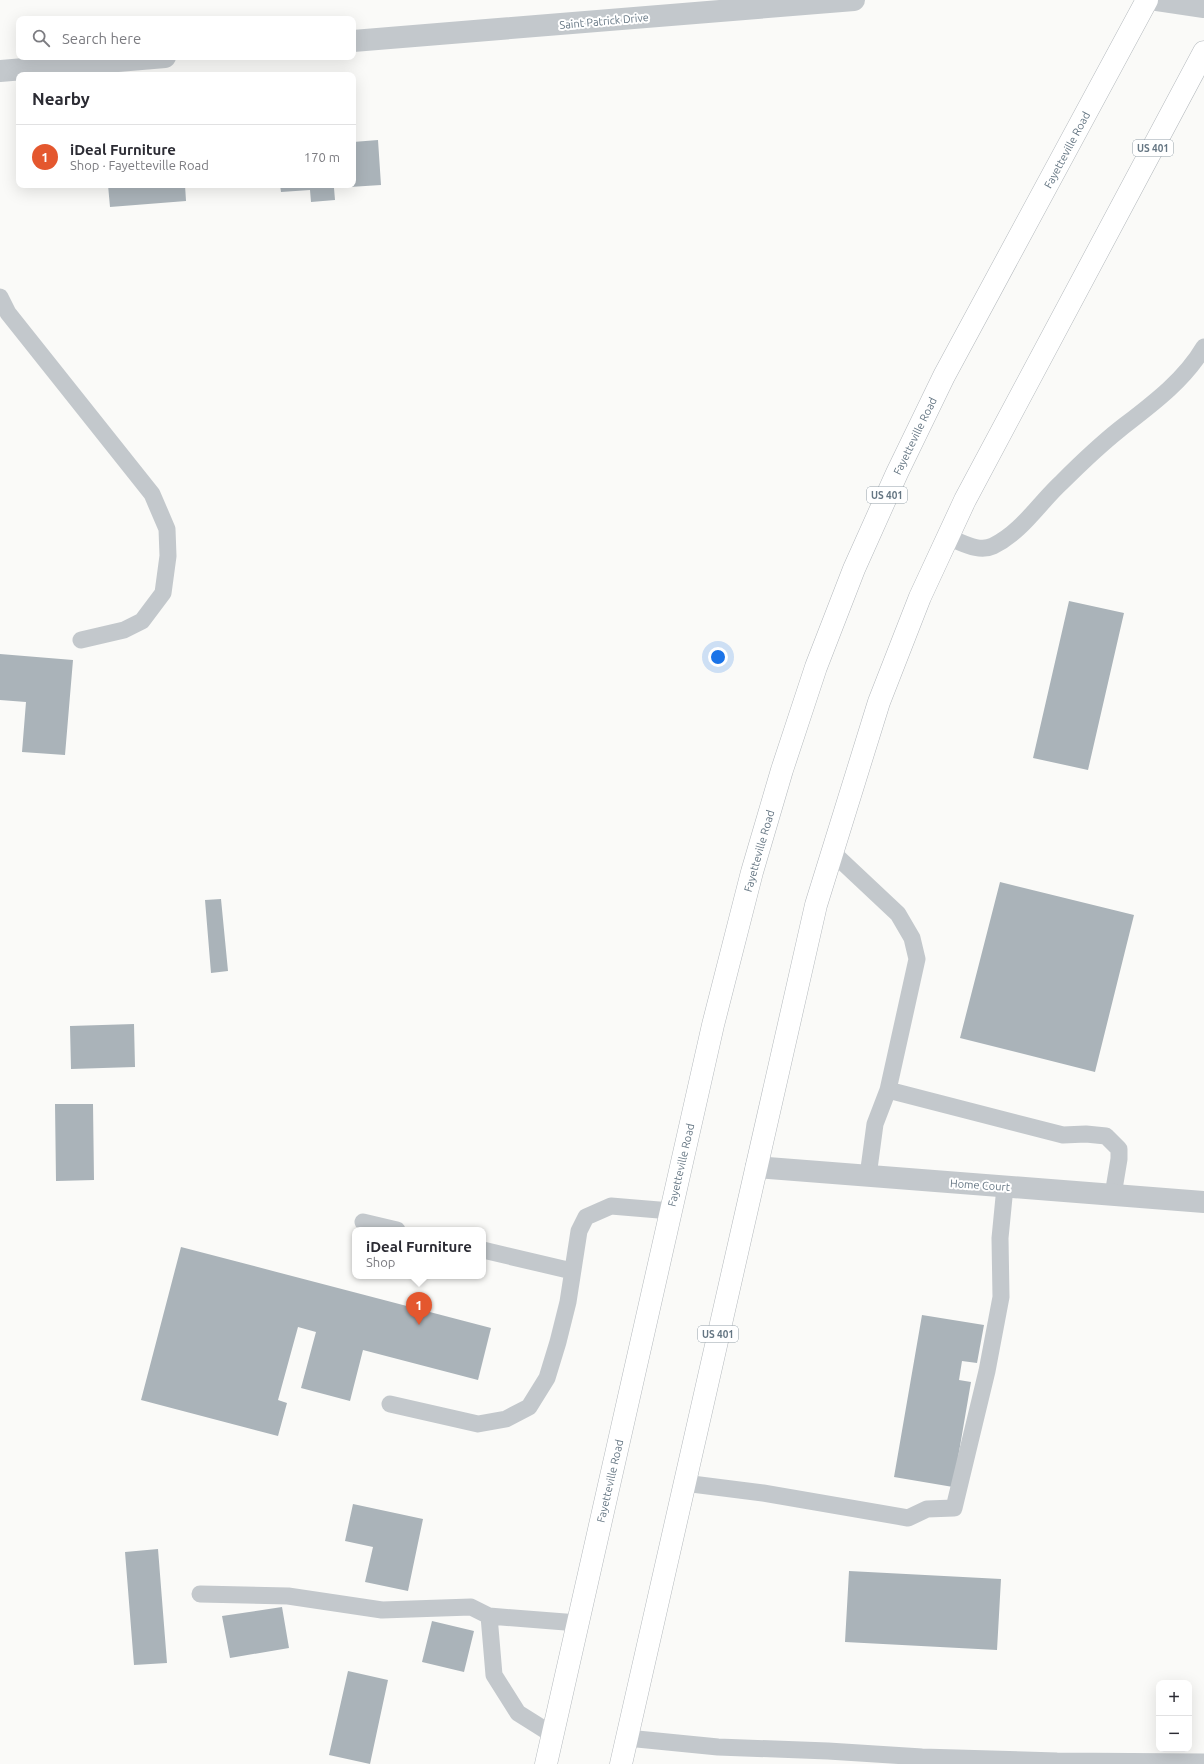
<!DOCTYPE html>
<html lang="en">
<head>
<meta charset="utf-8">
<style>
  :root { --surface:#fff; --page:#f7f7f7; --text:#2b2b33; --muted:#7c7c81; --line:#e1e1e2; --accent:#e4572e }
  body { margin:0; font-family:Ubuntu,sans-serif; background:var(--page); color:var(--text) }
  .controls { position:absolute; right:12px; bottom:12px; display:grid; overflow:hidden; border-radius:8px; box-shadow:0 4px 16px #0002 }
  .controls button { width:36px; height:36px; display:grid; place-items:center; padding:0; border:0; border-bottom:1px solid var(--line); background:var(--surface); color:var(--text); font:20px sans-serif }
  .you { position:absolute; left:718px; top:657px; width:14px; height:14px; margin:-10px; border:3px solid #fff; border-radius:50%; background:#1a73e8; box-shadow:0 0 0 6px #1a73e833 }
  .badge { display:grid; place-items:center; width:26px; height:26px; border-radius:50%; background:var(--accent); color:#fff; font-size:13px; font-weight:700 }
  .pin { position:absolute; translate:-50% -33px; filter:drop-shadow(0 1px 2px #0008) }
  .pin::after { content:''; position:absolute; top:21px; width:14px; height:12px; background:inherit; clip-path:polygon(0 0,100% 0,50% 100%) }
  .popup { position:absolute; left:352px; top:1227px; width:134px; height:52px; box-sizing:border-box; display:grid; place-content:center; border-radius:8px; background:var(--surface); filter:drop-shadow(0 1px 3px #0005); font-size:13px; white-space:nowrap; color:var(--muted) }
  .popup b { font-size:15px; color:var(--text) }
  .popup::after { content:''; position:absolute; left:50%; top:100%; margin-left:-8px; border:8px solid transparent; border-top-color:var(--surface) }
  .list { margin:0; padding:0; list-style:none }
  h2 { display:flex; justify-content:space-between; align-items:center; height:52px; margin:0; padding:0 16px; font-size:17px }
  h2 small { font-size:13px; font-weight:400; color:var(--muted) }
  .list li { display:grid; grid-template-columns:26px 1fr auto; gap:12px; align-items:center; box-sizing:border-box; height:64px; padding:0 16px; border-top:1px solid var(--line) }
  .list b { display:block; font-size:15px; white-space:nowrap }
  .list p { margin:0; font-size:13px; white-space:nowrap; color:var(--muted) }
  .list em { font-size:13px; font-style:normal; color:var(--muted) }
  .icon { flex:none; width:22px; height:22px; fill:none; stroke:currentColor; stroke-width:2; stroke-linecap:round; stroke-linejoin:round }
  .map { position:relative; flex:none; width:1204px; height:1764px; overflow:hidden }
  .search { position:absolute; background:var(--surface); box-shadow:0 4px 16px #0002; left:16px; top:16px; width:340px; height:44px; display:flex; align-items:center; gap:10px; box-sizing:border-box; padding:0 14px; border-radius:8px; color:var(--muted); font-size:15px }
  .panel { position:absolute; background:var(--surface); box-shadow:0 4px 16px #0002; left:16px; top:72px; width:340px; height:116px; border-radius:8px }
  .map>svg:first-child { display:block }
  .building { fill:#aab3b9 }
  .lines { fill:none; stroke-linecap:round; stroke-linejoin:round }
  .trunk-casing { stroke:#b4b9bd; stroke-width:23 }
  .service { stroke:#c3c8cc; stroke-width:17 }
  .minor { stroke:#c3c8cc; stroke-width:22 }
  .trunk { stroke:#fff; stroke-width:22 }
  .labels { text-anchor:middle; dominant-baseline:central; stroke-width:4; stroke-linejoin:round; paint-order:stroke }
  .shield { fill:#fff; stroke:#939fa8; stroke-width:1 }
  .shield-label { font-size:10px; font-weight:bold; fill:#657683 }
  .street-label { font-size:11px; fill:#657683; stroke:#fff }
</style>
</head>
<body>
<div class="map">
<svg width="1204" height="1764" viewBox="0 0 1204 1764">
  <rect width="100%" height="100%" fill="#fafaf8"/>
  <path class="building" d="M378,140L381,185L334,188L335,200L311,202L310,190L281,192L280,185H353V142Z
    M108,185H185L186,201L110,207Z
    M1069,601L1124,613L1088,770L1033,758Z
    M0,654L73,660L65,755L22,752L26,702L0,700Z
    M1000,882L1134,915L1095,1072L960,1038Z
    M221,899L228,971L211,973L205,900Z
    M134,1024L135,1067L71,1069L70,1026Z
    M55,1104H93L94,1180L56,1181Z
    M181,1247L491,1328L478,1380L363,1350L350,1401L301,1388L316,1332L298,1327L278,1400L287,1403L278,1436L141,1400Z
    M922,1315L984,1325L977,1363L962,1361L959,1380L971,1382L953,1487L894,1477Z
    M353,1504L423,1519L408,1591L365,1582L373,1547L345,1541Z
    M158,1549L167,1663L134,1665L125,1552Z
    M849,1571L1001,1579L997,1650L845,1642Z
    M282,1607L289,1648L230,1658L222,1616Z
    M432,1621L474,1631L464,1672L422,1662Z
    M348,1671L388,1680L370,1764L329,1755Z"/>
  <g class="lines">
    <g class="trunk-casing">
      <path id="trunk" d="M546,1764L713,1025L752,872L782,770L816,667L854,569L897,473L944,376L1147,0
        M621,1764L816,905L879,702L920,597L965,500L1204,52"/>
    </g>
    <path class="service" d="M0,297L8,313L152,494L167,529L168,556L163,593L142,621L124,630L81,640
      M947,537C962,542 978,553 993,546C1022,532 1039,503 1062,482C1080,464 1100,445 1120,429C1151,405 1184,381 1204,347
      M832,852L898,914L912,938L917,959L888,1090L1063,1135L1086,1134L1106,1136L1119,1149V1159L1113,1195
      M868,1176L875,1124L888,1090
      M363,1222L397,1230
      M483,1250L572,1271
      M390,1404L478,1424L506,1419L529,1407L547,1378L558,1342L568,1302L579,1231L586,1217L611,1206L671,1211
      M684,1483L763,1493L908,1518L927,1509L954,1508L987,1371L1001,1297L1000,1238L1005,1187
      M200,1594L288,1596L382,1610L471,1607L489,1616L494,1675L518,1713L553,1735
      M489,1616L578,1623
      M627,1738L718,1747L828,1751L922,1757L1057,1761L1204,1762"/>
    <path class="minor" d="M1157,0L1204,7
      M353,41L854,0
      M0,71L165,57
      M756,1167L1204,1202"/>
    <use href="#trunk" class="trunk"/>
  </g>
  <g class="labels">
    <g class="shield">
      <rect x="1133" y="140" width="40" height="16" rx="3"/>
      <rect x="867" y="487" width="40" height="16" rx="3"/>
      <rect x="698" y="1326" width="40" height="16" rx="3"/>
    </g>
    <g class="shield-label">
      <text x="1153" y="148">US 401</text>
      <text x="887" y="495">US 401</text>
      <text x="718" y="1334">US 401</text>
    </g>
    <g class="street-label">
      <text transform="translate(604 21) rotate(-5)">Saint Patrick Drive</text>
      <text transform="translate(1067 150) rotate(-62)">Fayetteville Road</text>
      <text transform="translate(915 436) rotate(-64)">Fayetteville Road</text>
      <text transform="translate(759 851) rotate(-74)">Fayetteville Road</text>
      <text transform="translate(681 1165) rotate(-77)">Fayetteville Road</text>
      <text transform="translate(980 1185) rotate(4)">Home Court</text>
      <text transform="translate(610 1481) rotate(-77)">Fayetteville Road</text>
    </g>
  </g>
</svg>
<div class="controls">
<button>+</button>
<button>−</button>
</div>
<div class="you"></div>
<div class="pin badge" style="left:419px;top:1325px">1</div>
<div class="popup"><b>iDeal Furniture</b>Shop</div>
<div class="search"><svg class="icon" aria-label="search" viewBox="0 0 24 24"><circle cx="10" cy="10" r="6"/><path d="M15 15l6 6"/></svg>Search here</div>
<section class="panel">
<h2>Nearby<small></small></h2>
<ul class="list">
<li><span class="badge">1</span><div><b>iDeal Furniture</b><p>Shop · Fayetteville Road</p></div><em>170 m</em></li>
</ul>
</section>
</div>
</body>
</html>
